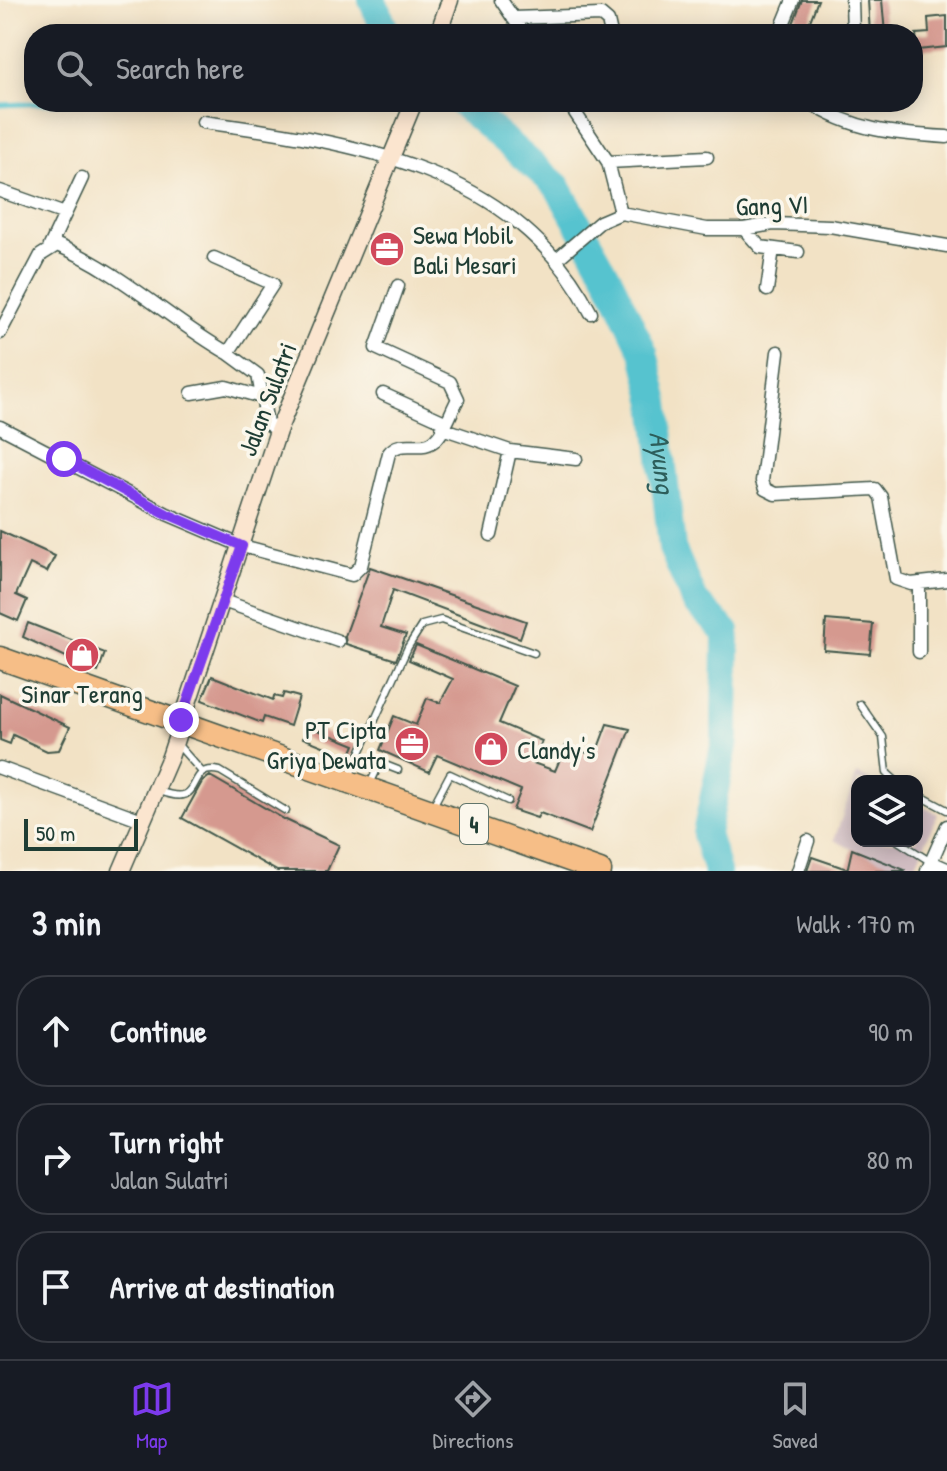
<!DOCTYPE html>
<html lang="en">
<head>
<meta charset="utf-8">
<style>
  :root { --surface:#171b24; --page:#242831; --text:#f1f3f6; --muted:#9ea1a6; --line:#363941; --accent:#7c3aed }
  body { margin:0; font-family:"Patrick Hand",sans-serif; background:var(--page); color:var(--text) }
  .controls { position:absolute; right:24px; bottom:24px; display:grid; overflow:hidden; border-radius:16px; box-shadow:0 4px 20px #0003 }
  .controls button { width:72px; height:72px; display:grid; place-items:center; padding:0; border:0; border-bottom:2px solid var(--line); background:var(--surface); color:var(--text); font:40px sans-serif }
  .scale { position:absolute; left:24px; bottom:20px; width:114px; box-sizing:border-box; padding-left:8px; border:4px solid #1f3d34; border-top:0; font-size:22px; line-height:28px; white-space:nowrap; color:#1f3d34; -webkit-text-stroke:6px #fbf7ec; paint-order:stroke }
  .stop { position:absolute; width:24px; height:24px; margin:-18px; border:6px solid #7c3aed; border-radius:50%; background:#fff }
  .stop.end { background:#7c3aed; border-color:#fff; box-shadow:0 2px 8px #0008 }
  .list { margin:0; padding:0; list-style:none }
  h2 { display:flex; justify-content:space-between; align-items:center; height:104px; margin:0; padding:0 32px; font-size:34px }
  h2 small { font-size:26px; font-weight:400; color:var(--muted) }
  .list li { display:grid; grid-template-columns:52px 1fr auto; gap:24px; align-items:center; box-sizing:border-box; height:112px; margin:0 16px 16px; padding:0 16px; border:2px solid var(--line); border-radius:32px }
  .list b { display:block; font-size:30px; white-space:nowrap }
  .list p { margin:0; font-size:26px; white-space:nowrap; color:var(--muted) }
  .list em { font-size:26px; font-style:normal; color:var(--muted) }
  .icon { flex:none; width:44px; height:44px; fill:none; stroke:currentColor; stroke-width:2; stroke-linecap:round; stroke-linejoin:round }
  .map { position:relative; flex:none; width:947px; height:871px; overflow:hidden }
  .search { position:absolute; background:var(--surface); box-shadow:0 4px 20px #0003; left:24px; right:24px; top:24px; height:88px; display:flex; align-items:center; gap:20px; box-sizing:border-box; padding:0 28px; border-radius:32px; color:var(--muted); font-size:30px }
  .sheet { height:488px; background:var(--surface) }
  nav { display:flex; justify-content:space-around; align-items:center; box-sizing:border-box; height:112px; border-top:2px solid var(--line); background:var(--surface); font-size:22px; color:var(--muted) }
  nav a { display:grid; justify-items:center; gap:4px }
  nav .on { color:var(--accent) }
  .map>svg:first-child { display:block }
  .industrial { fill:#d2bec3 }
  .lines { fill:none; stroke-linecap:round; stroke-linejoin:round }
  .stream { stroke:#57c3cf; stroke-width:5 }
  .river { stroke:#57c3cf; stroke-width:28 }
  .building { fill:#d5998f }
  .lane-casing { stroke:#3f564a; stroke-width:9 }
  .street-casing { stroke:#3f564a; stroke-width:15 }
  .secondary-casing { stroke:#3f564a; stroke-width:19 }
  .highway-casing { stroke:#3f564a; stroke-width:25 }
  .lane { stroke:#fff; stroke-width:6 }
  .street { stroke:#fff; stroke-width:12 }
  .secondary { stroke:#fbe5cf; stroke-width:16 }
  .highway { stroke:#f6be87; stroke-width:22 }
  .route { stroke:#7c3aed; stroke-width:10 }
  .labels { text-anchor:middle; dominant-baseline:central; stroke-width:7; stroke-linejoin:round; paint-order:stroke }
  .shield { fill:#fbf7ec; stroke:#61756b; stroke-width:2 }
  .shield-label { font-size:24px; font-weight:bold; fill:#1f3d34 }
  .street-label { font-size:26px; fill:#1f3d34; stroke:#fbf7ec }
  .poi-label { font-size:26px; fill:#1f3d34; stroke:#fbf7ec; text-anchor:start }
  .water-label { font-size:28px; font-style:italic; fill:#2d5e5b; stroke:#fbf7ec }
</style>
</head>
<body>
<div class="map">
<svg width="947" height="871" viewBox="0 0 947 871">
  <rect width="100%" height="100%" fill="#fbf7ec"/>
  <filter id="ink" filterUnits="userSpaceOnUse"><feTurbulence type="fractalNoise" baseFrequency=".0125" numOctaves="2"/><feDisplacementMap in="SourceGraphic" scale="16" xChannelSelector="R" yChannelSelector="G"/><feConvolveMatrix kernelMatrix="1 2 1 2 8 2 1 2 1" color-interpolation-filters="sRGB"/></filter>
  <filter id="wash" filterUnits="userSpaceOnUse"><feTurbulence type="fractalNoise" baseFrequency=".006" numOctaves="4" result="noise"/><feDisplacementMap in="SourceGraphic" scale="32" xChannelSelector="R" yChannelSelector="G"/><feGaussianBlur stdDeviation="1.8" result="paint"/><feColorMatrix in="noise" values="0 0 0 0 0 0 0 0 0 0 0 0 0 0 0 0 0 1.4 0 .05"/><feComposite in="paint" operator="in"/></filter>
  <g filter="url(#wash)">
    <rect width="100%" height="100%" fill="#f2e2c5"/>
    <path class="industrial" d="M857,774L872,781H857V841H917V804L938,814L913,871H847L852,849L834,840Z"/>
    <g class="lines">
      <path class="stream" d="M381,34L383,29
        M0,105L71,102"/>
      <g class="river">
        <path d="M372,0L387,34"/>
        <path id="s1" d="M460,102L557,186L608,277L644,353L656,403L672,548L695,601L726,632L725,741L706,834L717,871"/>
      </g>
    </g>
    <g id="blocks">
      <path class="building" d="M802,0H818L807,29L793,24Z
        M868,0H882L885,34H870Z
        M947,16V47L918,50L916,34L929,33L928,18Z
        M0,531L55,556L47,572L30,564L16,595L27,600L18,621L0,613Z
        M370,567L526,621L520,638L393,590L381,627L406,635L396,660L346,644L345,636Z
        M826,620L873,624L870,654L824,650Z
        M28,623L105,653L98,672L23,637Z
        M416,645L515,686L499,723L542,741L533,763L555,771L566,745L595,756L607,724L630,729L590,832L540,813L537,818L513,810L521,790L437,755L429,772L380,750L394,716L416,725L427,698L440,703L453,679L409,660Z
        M212,676L273,700L274,696L282,698L284,693L299,697L290,726L264,717L262,723L202,700Z
        M0,694L70,727L59,750L47,751L13,735L10,744L0,740Z
        M308,726L355,745L350,757L303,738Z
        M210,776L284,819L339,845L327,871H277L182,818L202,782Z
        M852,849L905,870L904,871H847Z
        M812,857L847,869V871H807Z"/>
    </g>
  </g>
  <g filter="url(#ink)">
    <use href="#blocks" fill-opacity="0" stroke="#3f564a" stroke-width="2"/>
    <g class="lines">
      <g class="lane-casing">
        <path id="lane" d="M860,704L883,737L887,773L896,781
          M178,745L202,772
          M349,777L408,647L422,625L441,620L534,653
          M370,784L380,763L398,770
          M159,791C209,810 182,763 220,771L286,811
          M917,794L947,810
          M433,806L450,774L508,801
          M898,841L931,862"/>
      </g>
      <g class="street-casing">
        <path id="street" d="M501,0L524,34
          M852,0L853,34
          M513,18L601,15L608,21L611,34
          M779,34L793,0
          M568,102L608,162L621,213
          M809,102C853,131 896,134 947,137
          M203,122C351,142 516,166 591,313
          M608,162L707,157
          M0,191L65,214
          M744,229L760,247L798,252
          M50,246L82,178
          M557,259L600,222L621,213L707,229H744L773,224L830,226L947,246
          M767,290L773,249
          M0,333L41,255L57,245C119,270 170,320 228,353L273,284L214,258
          M778,352L762,481L765,489L775,494L875,489L881,497L896,579L911,584L947,580
          M228,353L258,375L267,423L278,431
          M192,393L226,387L265,398
          M383,394L445,422
          M0,427L167,514L242,546L352,575L361,566L389,453C401,437 423,453 436,439C445,431 451,411 458,399L450,382L376,348L398,286
          M442,428L510,451L576,459
          M491,535L510,451
          M919,583V652
          M223,601L338,641
          M0,768L142,820
          M931,862L947,869
          M798,871L808,841
          M927,871L947,826"/>
      </g>
      <g class="secondary-casing">
        <path id="secondary" d="M438,34L450,0
          M121,871L170,757L278,431L414,102"/>
      </g>
      <g class="highway-casing">
        <path id="highway" d="M0,658L600,871"/>
      </g>
      <use href="#lane" class="lane"/>
      <use href="#street" class="street"/>
      <use href="#secondary" class="secondary"/>
      <use href="#highway" class="highway"/>
    </g>
  </g>
  <g class="lines" filter="url(#ink)">
    <path class="route" d="M64,459L167,514L242,546L181,720"/>
  </g>
  <defs>
    <g id="office-disc" transform="scale(1.8)"><circle r="9.5" fill="#d1495b" stroke="#fbf7ec"/><path d="M-6-3h4V-5.5h4V-3h4V5H-6ZM-1-4.5V-3h2v-1.5ZM-6 0V1H6V0Z" fill="#fff"/></g>
    <g id="shop-disc" transform="scale(1.8)"><circle r="9.5" fill="#d1495b" stroke="#fbf7ec"/><path d="M-5-2.5h2.3a2.7 3.5 0 0 1 5.4 0H5L5.5 6h-11ZM-1.5-2.5h3a1.5 2.3 0 0 0-3 0Z" fill="#fff"/></g>
  </defs>
  <g fill-rule="evenodd">
    <use href="#office-disc" x="387" y="249"/>
    <use href="#shop-disc" x="82" y="655"/>
    <use href="#office-disc" x="412" y="744"/>
    <use href="#shop-disc" x="491" y="749"/>
  </g>
  <g class="labels">
    <rect class="shield" x="460" y="804" width="28" height="40" rx="6"/>
    <g class="shield-label">
      <text x="474" y="824">4</text>
    </g>
    <g class="street-label">
      <text transform="translate(772 205) rotate(-2)">Gang VI</text>
      <text transform="translate(267 399) rotate(-69)">Jalan Sulatri</text>
    </g>
    <g class="poi-label">
      <text x="413" y="234">Sewa Mobil<tspan x="413" dy="30">Bali Mesari</tspan></text>
      <text x="82" y="693" text-anchor="middle">Sinar Terang</text>
      <text x="386" y="729" text-anchor="end">PT Cipta<tspan x="386" dy="30">Griya Dewata</tspan></text>
      <text x="517" y="749">Clandy's</text>
    </g>
    <g class="water-label">
      <text stroke="none"><textPath href="#s1" startOffset="428">Ayung</textPath></text>
    </g>
  </g>
</svg>
<div class="controls">
<button><svg class="icon" aria-label="layers" viewBox="0 0 24 24"><path d="M12 4l9 5-9 5-9-5zM3 14l9 5 9-5"/></svg></button>
</div>
<div class="scale">50 m</div>
<div class="stop" style="left:64px;top:459px"></div>
<div class="stop end" style="left:181px;top:720px"></div>
<div class="search"><svg class="icon" aria-label="search" viewBox="0 0 24 24"><circle cx="10" cy="10" r="6"/><path d="M15 15l6 6"/></svg>Search here</div>
</div>
<section class="sheet">
<h2>3 min<small>Walk · 170 m</small></h2>
<ul class="list">
<li><svg class="icon" aria-label="ahead" viewBox="0 0 24 24"><path d="M12 20V5M6 11l6-6 6 6"/></svg><div><b>Continue</b></div><em>90 m</em></li>
<li><svg class="icon" aria-label="right" viewBox="0 0 24 24"><path d="M7 20v-9h11M14 6l5 5-5 5"/></svg><div><b>Turn right</b><p>Jalan Sulatri</p></div><em>80 m</em></li>
<li><svg class="icon" aria-label="arrive" viewBox="0 0 24 24"><path d="M6 21V4h12l-3 4 3 4H6"/></svg><div><b>Arrive at destination</b></div></li>
</ul>
</section>
<nav>
<a class="on"><svg class="icon" aria-label="map" viewBox="0 0 24 24"><path d="M3 6l6-2 6 2 6-2v14l-6 2-6-2-6 2zM9 4v14M15 6v14"/></svg>Map</a>
<a><svg class="icon" aria-label="directions" viewBox="0 0 24 24"><path d="M12 3l9 9-9 9-9-9zM9 14v-3h6M13 9l2 2-2 2"/></svg>Directions</a>
<a><svg class="icon" aria-label="saved" viewBox="0 0 24 24"><path d="M7 4h10v16l-5-4-5 4z"/></svg>Saved</a>
</nav>
</body>
</html>
